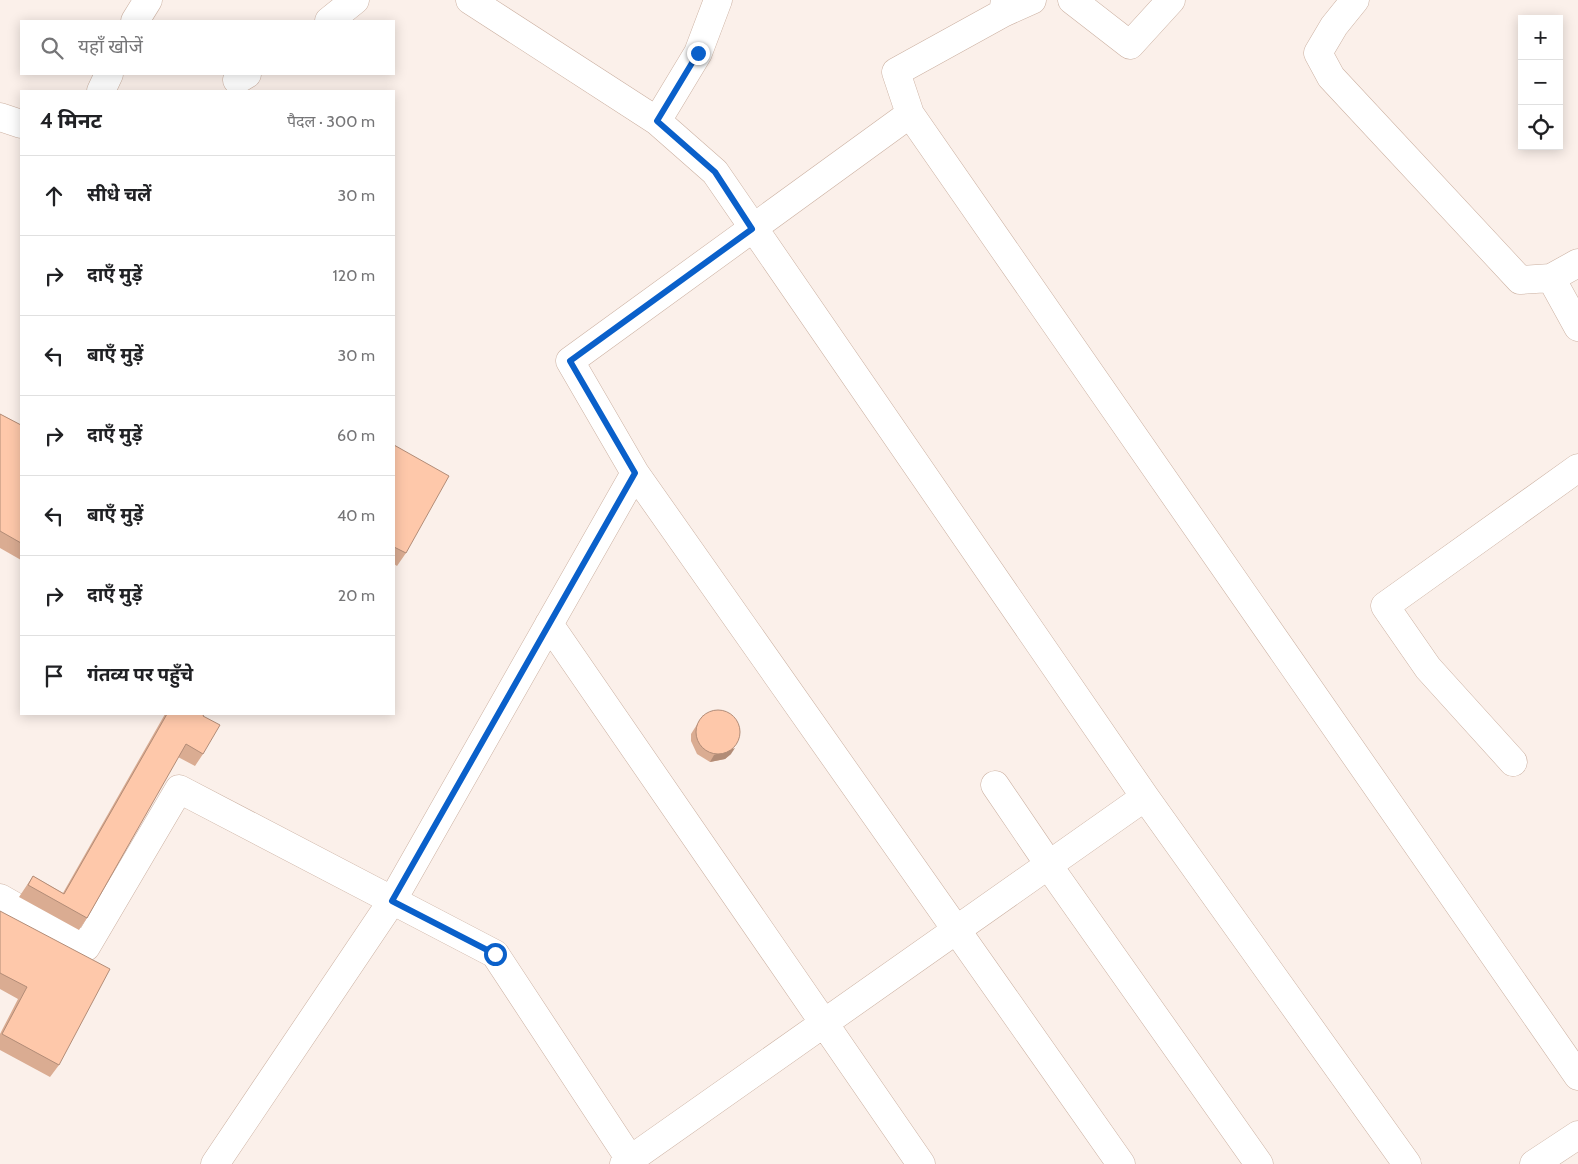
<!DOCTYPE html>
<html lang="hi">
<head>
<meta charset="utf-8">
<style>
  :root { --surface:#fff; --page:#f6f6f6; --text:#202124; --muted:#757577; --line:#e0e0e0 }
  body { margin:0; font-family:Cabin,"Noto Sans Devanagari",sans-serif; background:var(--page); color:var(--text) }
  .controls { position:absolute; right:15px; top:15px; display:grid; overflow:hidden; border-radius:0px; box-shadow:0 2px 12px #0003 }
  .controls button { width:45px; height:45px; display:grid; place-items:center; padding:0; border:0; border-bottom:1px solid var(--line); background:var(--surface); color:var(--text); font:25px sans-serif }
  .stop { position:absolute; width:15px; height:15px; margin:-11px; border:4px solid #0a60ca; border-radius:50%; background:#fff }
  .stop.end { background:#0a60ca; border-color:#fff; box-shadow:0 1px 5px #0008 }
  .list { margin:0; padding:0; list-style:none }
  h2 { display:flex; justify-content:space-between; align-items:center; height:65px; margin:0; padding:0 20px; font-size:21px }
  h2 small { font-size:16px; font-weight:400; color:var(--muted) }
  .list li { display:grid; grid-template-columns:32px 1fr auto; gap:15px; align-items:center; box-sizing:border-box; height:80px; padding:0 20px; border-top:1px solid var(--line) }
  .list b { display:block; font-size:19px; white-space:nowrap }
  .list em { font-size:16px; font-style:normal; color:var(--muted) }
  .icon { flex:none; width:28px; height:28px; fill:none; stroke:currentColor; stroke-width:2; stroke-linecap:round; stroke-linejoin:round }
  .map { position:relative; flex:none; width:1578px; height:1164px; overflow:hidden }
  .search { position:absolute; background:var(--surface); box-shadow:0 2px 12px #0003; left:20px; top:20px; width:375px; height:55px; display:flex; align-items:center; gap:12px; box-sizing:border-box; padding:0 18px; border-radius:0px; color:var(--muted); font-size:19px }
  .panel { position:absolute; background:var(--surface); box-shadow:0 2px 12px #0003; left:20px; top:90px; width:375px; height:625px; border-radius:0px }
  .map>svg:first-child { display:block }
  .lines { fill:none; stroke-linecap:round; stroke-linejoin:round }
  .minor-casing { stroke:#cbb0a1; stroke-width:29 }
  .minor { stroke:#fff; stroke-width:28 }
  .wall { fill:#daac92 }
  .shaded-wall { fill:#b28c77 }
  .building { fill:#fec8aa; stroke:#b28c77 }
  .route { stroke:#0a60ca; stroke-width:6 }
</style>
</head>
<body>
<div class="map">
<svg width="1578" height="1164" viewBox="0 0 1578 1164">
  <rect width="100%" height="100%" fill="#fbf0ea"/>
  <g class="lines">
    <g class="minor-casing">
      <path id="minor" d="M470,0L657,121L715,172L1145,797L1407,1164
        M1005,0L1003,13L896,72L910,114L1578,1076
        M1072,0L1130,45L1171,0
        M1355,0L1334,26L1318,53L1331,77L1520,280L1551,278
        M1003,13L1032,0
        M135,21L148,0
        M329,21L355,0
        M237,80L247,74
        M101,91L109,74
        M910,114L570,361L635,473L1121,1164
        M0,117L21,124
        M657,121L698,53L718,0
        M1578,263L1551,278L1578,327
        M549,624L921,1164
        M1513,762L1428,668L1385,606L1578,468
        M995,785L1046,860L1048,865L1259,1164
        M0,898L86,947L179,789L495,954L633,1164
        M215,1164L392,901L635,473
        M624,1164L1145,797
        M1534,1164L1578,1135"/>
    </g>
    <use href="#minor" class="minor"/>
  </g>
  <path class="wall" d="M0,414L21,425V560L0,548Z
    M394,445L406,553L397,566L394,564Z
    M165,714H204L203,716V754L195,766L178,757L87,918L79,930L19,897L33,876L63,893Z
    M703,715L731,754L725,759L710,762L697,754L691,741V734Z
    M0,911L59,1065L50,1077L0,1050V1034L18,999L0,989Z"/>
  <path class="shaded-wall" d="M735,748L731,754L725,759L710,762L714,755Z"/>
  <path class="building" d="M0,414L21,425V543L0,531Z
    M394,445L449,476L406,553L394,547Z
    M696 732a22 22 0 1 1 44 0a22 22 0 1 1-44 0Z
    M167,714H204L203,716L220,725L203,754L186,744L87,918L28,885L33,876L64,894Z
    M0,911L110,969L59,1065L2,1034L27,987L0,973Z"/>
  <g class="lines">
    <path class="route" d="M495,954L392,901L635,473L570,361L752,229L715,172L657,121L698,53"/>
  </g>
</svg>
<div class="controls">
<button>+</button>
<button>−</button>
<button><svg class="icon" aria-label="locate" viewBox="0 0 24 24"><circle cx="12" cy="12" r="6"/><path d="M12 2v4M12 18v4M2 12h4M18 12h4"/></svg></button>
</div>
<div class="stop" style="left:495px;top:954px"></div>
<div class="stop end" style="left:698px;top:53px"></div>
<div class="search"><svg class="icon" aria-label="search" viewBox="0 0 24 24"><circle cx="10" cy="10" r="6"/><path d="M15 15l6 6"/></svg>यहाँ खोजें</div>
<section class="panel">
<h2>4 मिनट<small>पैदल · 300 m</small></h2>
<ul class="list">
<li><svg class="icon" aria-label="ahead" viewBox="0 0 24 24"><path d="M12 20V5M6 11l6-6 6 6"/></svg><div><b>सीधे चलें</b></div><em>30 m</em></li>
<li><svg class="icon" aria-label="right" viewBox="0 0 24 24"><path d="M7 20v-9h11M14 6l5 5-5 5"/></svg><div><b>दाएँ मुड़ें</b></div><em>120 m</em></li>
<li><svg class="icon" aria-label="left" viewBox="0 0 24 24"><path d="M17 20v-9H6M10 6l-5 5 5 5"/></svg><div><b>बाएँ मुड़ें</b></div><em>30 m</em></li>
<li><svg class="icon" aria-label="right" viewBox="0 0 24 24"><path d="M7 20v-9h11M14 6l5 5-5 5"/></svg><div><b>दाएँ मुड़ें</b></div><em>60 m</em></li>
<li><svg class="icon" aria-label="left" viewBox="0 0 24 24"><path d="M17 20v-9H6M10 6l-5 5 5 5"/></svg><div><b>बाएँ मुड़ें</b></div><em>40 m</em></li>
<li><svg class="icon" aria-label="right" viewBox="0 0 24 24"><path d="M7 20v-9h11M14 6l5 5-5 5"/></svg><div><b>दाएँ मुड़ें</b></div><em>20 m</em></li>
<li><svg class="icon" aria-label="arrive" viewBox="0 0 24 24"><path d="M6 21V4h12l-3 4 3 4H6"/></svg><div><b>गंतव्य पर पहुँचे</b></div></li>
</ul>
</section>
</div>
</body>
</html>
